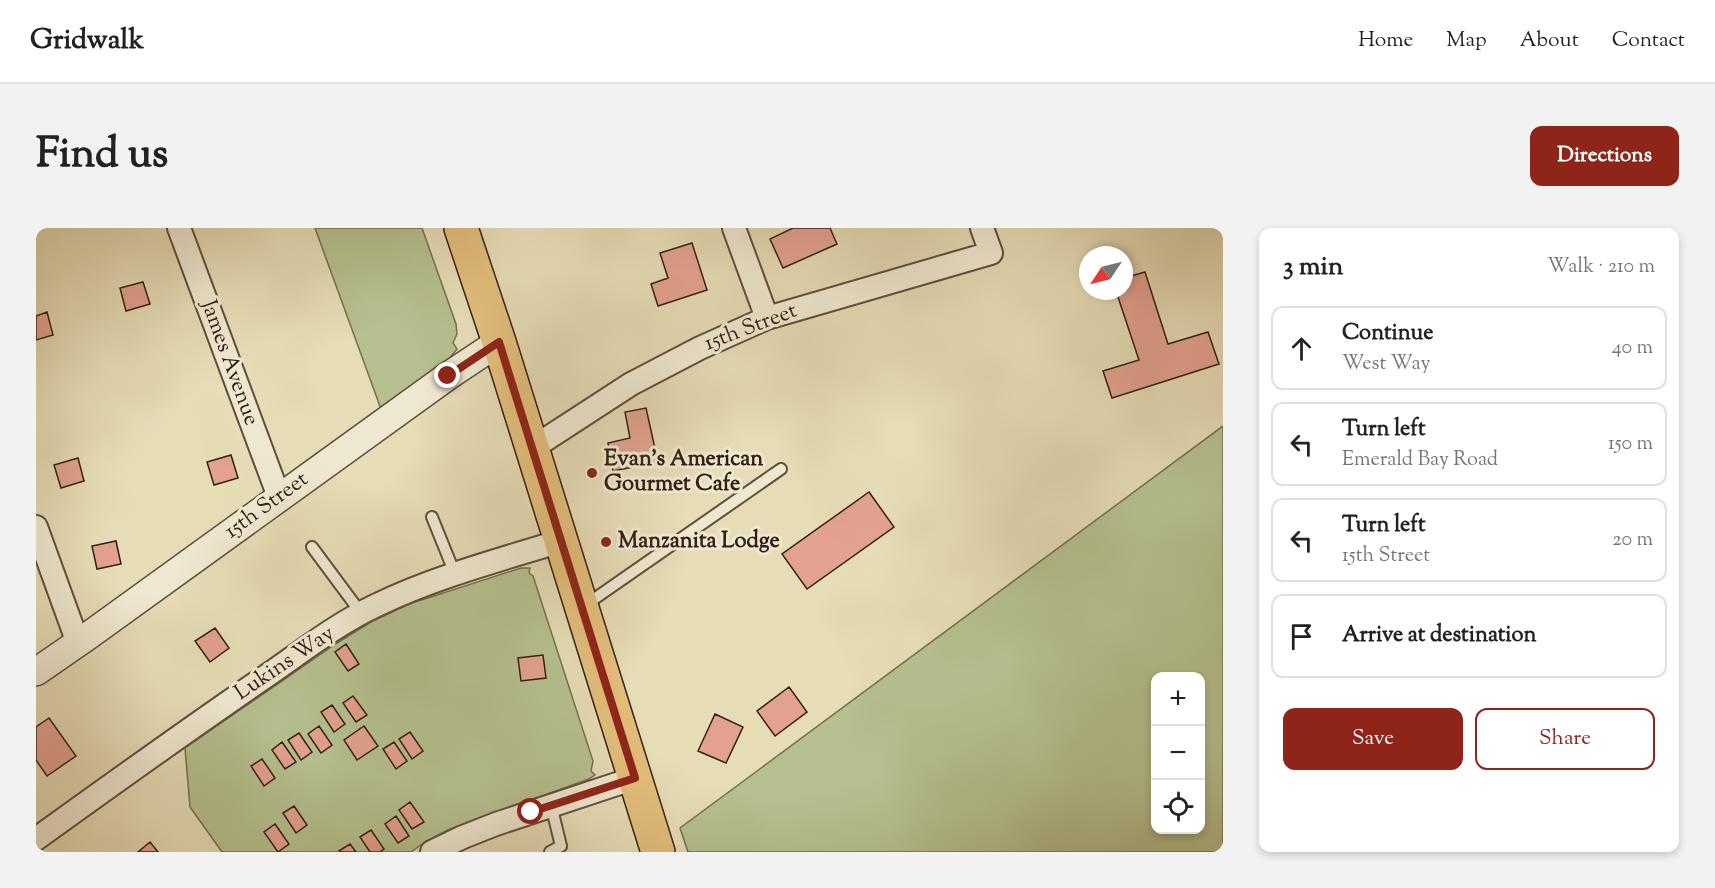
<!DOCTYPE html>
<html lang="en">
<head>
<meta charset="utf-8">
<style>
  :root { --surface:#fff; --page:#f2f2f2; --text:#222; --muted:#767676; --line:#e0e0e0; --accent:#8f2418 }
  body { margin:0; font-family:"Sorts Mill Goudy",serif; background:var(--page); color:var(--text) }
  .controls { position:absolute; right:18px; bottom:18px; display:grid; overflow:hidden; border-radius:12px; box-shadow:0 3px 9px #0003 }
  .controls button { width:54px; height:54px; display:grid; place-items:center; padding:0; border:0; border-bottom:2px solid var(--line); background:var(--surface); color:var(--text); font:30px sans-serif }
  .compass { position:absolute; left:1043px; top:18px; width:54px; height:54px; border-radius:50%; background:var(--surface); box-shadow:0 3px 9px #0003; rotate:235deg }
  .stop { position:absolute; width:18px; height:18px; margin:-14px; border:4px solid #8f2418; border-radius:50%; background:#fff }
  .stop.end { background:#8f2418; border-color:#fff; box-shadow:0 2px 6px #0008 }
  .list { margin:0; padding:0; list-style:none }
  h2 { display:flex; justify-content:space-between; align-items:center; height:78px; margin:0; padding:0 24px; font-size:26px }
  h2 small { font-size:20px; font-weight:400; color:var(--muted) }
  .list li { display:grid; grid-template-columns:39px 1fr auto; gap:18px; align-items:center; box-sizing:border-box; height:84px; margin:0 12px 12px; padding:0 12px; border:2px solid var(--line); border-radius:12px }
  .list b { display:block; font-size:22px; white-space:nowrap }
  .list p { margin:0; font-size:20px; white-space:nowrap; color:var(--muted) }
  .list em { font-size:20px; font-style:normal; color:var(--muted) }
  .actions { display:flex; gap:12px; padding:18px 24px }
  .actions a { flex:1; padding:14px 0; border:2px solid var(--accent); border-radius:12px; text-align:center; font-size:21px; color:var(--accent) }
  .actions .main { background:var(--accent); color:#fff }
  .icon { flex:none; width:33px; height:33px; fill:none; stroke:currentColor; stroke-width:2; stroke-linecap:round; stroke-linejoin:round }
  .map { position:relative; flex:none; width:1187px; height:624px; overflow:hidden; border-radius:12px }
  header { display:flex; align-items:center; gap:36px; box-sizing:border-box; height:84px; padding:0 30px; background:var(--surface); border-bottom:2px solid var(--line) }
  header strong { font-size:28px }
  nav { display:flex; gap:33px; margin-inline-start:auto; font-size:21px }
  .intro { display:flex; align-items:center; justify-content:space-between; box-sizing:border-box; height:144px; padding:0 36px }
  h1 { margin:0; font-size:42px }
  .button { padding:15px 27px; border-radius:12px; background:var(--accent); color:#fff; font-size:21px; font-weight:700 }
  main { display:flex; gap:36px; padding:0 36px }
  aside { flex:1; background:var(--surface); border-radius:12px; box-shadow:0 3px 9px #0003 }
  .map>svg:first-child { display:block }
  .green { fill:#b5c08e; stroke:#747050; stroke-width:1.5; fill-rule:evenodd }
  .building { fill:#e3a28f; stroke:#342013; stroke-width:1.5 }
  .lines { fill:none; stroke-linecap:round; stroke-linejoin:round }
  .service-casing { stroke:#604f3c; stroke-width:14 }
  .minor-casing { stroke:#604f3c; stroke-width:26 }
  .tertiary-casing { stroke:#604f3c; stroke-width:30 }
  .primary-casing { stroke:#342013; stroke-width:36 }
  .service { stroke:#efe8d0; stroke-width:10 }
  .minor { stroke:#efe8d0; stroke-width:22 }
  .tertiary { stroke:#efe8d0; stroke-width:27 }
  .primary { stroke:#e3be7b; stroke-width:33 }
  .route { stroke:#8f2418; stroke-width:8 }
  .poi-dot { fill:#8f2418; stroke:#efe8d0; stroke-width:2 }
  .labels { text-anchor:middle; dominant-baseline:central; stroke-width:6; stroke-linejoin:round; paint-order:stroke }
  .street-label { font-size:22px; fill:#342013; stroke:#efe8d0 }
  .poi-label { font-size:22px; font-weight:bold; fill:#342013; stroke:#efe8d0; text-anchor:start }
</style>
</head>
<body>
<header>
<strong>Gridwalk</strong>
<nav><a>Home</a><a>Map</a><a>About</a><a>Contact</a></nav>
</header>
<div class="intro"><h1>Find us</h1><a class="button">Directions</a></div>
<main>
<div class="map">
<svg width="1187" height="624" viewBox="0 0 1187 624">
  <rect width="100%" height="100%" fill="#e6dcb6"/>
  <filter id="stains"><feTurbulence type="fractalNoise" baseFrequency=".00333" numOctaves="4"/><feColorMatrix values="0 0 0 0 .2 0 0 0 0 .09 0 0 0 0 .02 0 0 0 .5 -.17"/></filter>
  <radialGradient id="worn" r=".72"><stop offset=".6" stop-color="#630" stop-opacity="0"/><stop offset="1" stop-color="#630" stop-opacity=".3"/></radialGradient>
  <path class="green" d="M279,0H386L420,96L421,106L417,115L421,121L413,131L345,181Z
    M1187,198V624H652L644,600ZM1164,448V602H1120V448Z
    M485,340H494L493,345L497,348L557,533L555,543L559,547L553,551L412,602L389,614L375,624H186L154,579L149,520L301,415L335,394L373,376Z"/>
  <path class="building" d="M757,0H794L801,16L747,40L734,11Z
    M656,15L671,62L622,78L615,56L632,50L624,25Z
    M1109,44L1132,116L1172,104L1183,136L1076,170L1067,143L1103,132L1080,63H1088V50Z
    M107,54L114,76L90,83L84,60Z
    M11,84L17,107L0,112V88Z
    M610,180L622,234L577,243L572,215L594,210L589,184Z
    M195,227L202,250L178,257L171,234Z
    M42,230L48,253L25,260L18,237Z
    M833,264L858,299L771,361L746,326Z
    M80,313L85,336L61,341L56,318Z
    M179,400L193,420L174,434L159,413Z
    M310,416L323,436L312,443L299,424Z
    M507,427L510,450L485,453L482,430Z
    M753,459L771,484L739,508L721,483Z
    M317,468L331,487L320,494L307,475Z
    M296,477L309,496L298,504L285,484Z
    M679,486L707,499L690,535L662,523Z
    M13,490L40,528L11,548L0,532V499Z
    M283,498L296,517L285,525L272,506Z
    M328,498L342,518L321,532L308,512Z
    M374,504L387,523L376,531L363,511Z
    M263,505L276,524L265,532L252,512Z
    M246,514L260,534L249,541L236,522Z
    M358,514L371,533L360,541L347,521Z
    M226,531L239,550L228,558L215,538Z
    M374,574L388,594L376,601L363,582Z
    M258,578L271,597L260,605L247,585Z
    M360,588L373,608L362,615L349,596Z
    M239,596L253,616L242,624L228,604Z
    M335,602L348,621L344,624H334L324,609Z
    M114,614L122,624H102Z
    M314,616L320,624H304L303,623Z"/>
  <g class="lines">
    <g class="service-casing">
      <path id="service" d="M396,289L419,346
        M276,319L325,385
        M548,378L745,241
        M514,624L525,618L515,577"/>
    </g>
    <g class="minor-casing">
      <path id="minor" d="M143,0L243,269
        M698,0L731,90
        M495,221L595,156L664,120L731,90L955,25L946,0
        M0,299L42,415
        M0,611C75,557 150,503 226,451C263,426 300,396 341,377C399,349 463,332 525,313
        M396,624L427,609L460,596L599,550"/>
    </g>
    <g class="tertiary-casing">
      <path id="tertiary" d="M0,444L52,408L412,148L463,114"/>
    </g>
    <g class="primary-casing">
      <path id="primary" d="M425,0L463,114L622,624"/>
    </g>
    <use href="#service" class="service"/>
    <use href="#minor" class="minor"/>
    <use href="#tertiary" class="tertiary"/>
    <use href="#primary" class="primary"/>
  </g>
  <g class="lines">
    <path class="route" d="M412,148L463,114L599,550L495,584"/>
  </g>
  <g class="poi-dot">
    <circle cx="556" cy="245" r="6"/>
    <circle cx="570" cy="314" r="6"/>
  </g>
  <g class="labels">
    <g class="street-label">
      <text transform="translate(715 100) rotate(-21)">15th Street</text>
      <text transform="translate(193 135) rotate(70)">James Avenue</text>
      <text transform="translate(231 278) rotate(-36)">15th Street</text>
      <text transform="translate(249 436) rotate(-34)">Lukins Way</text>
    </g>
    <g class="poi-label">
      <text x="568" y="232">Evan's American<tspan x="568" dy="25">Gourmet Cafe</tspan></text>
      <text x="582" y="314">Manzanita Lodge</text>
    </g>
  </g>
  <rect width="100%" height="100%" filter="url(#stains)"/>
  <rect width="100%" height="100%" fill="url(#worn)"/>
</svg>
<div class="controls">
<button>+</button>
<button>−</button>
<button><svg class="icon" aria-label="locate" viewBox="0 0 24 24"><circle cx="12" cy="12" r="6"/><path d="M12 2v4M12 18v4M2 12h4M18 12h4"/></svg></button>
</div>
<svg class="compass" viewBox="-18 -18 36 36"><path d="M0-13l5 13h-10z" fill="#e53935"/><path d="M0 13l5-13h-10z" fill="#767676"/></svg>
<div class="stop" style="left:495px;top:584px"></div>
<div class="stop end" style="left:412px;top:148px"></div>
</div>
<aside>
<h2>3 min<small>Walk · 210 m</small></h2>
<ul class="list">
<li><svg class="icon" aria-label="ahead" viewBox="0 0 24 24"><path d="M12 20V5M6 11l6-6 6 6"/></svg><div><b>Continue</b><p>West Way</p></div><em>40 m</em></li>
<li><svg class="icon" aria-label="left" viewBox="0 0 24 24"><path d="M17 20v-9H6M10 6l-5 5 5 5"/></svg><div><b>Turn left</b><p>Emerald Bay Road</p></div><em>150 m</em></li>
<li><svg class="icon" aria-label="left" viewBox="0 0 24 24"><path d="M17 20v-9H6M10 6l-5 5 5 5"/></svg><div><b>Turn left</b><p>15th Street</p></div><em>20 m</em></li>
<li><svg class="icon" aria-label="arrive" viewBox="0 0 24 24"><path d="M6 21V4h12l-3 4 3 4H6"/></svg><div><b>Arrive at destination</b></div></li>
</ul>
<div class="actions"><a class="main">Save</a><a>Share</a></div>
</aside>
</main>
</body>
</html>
